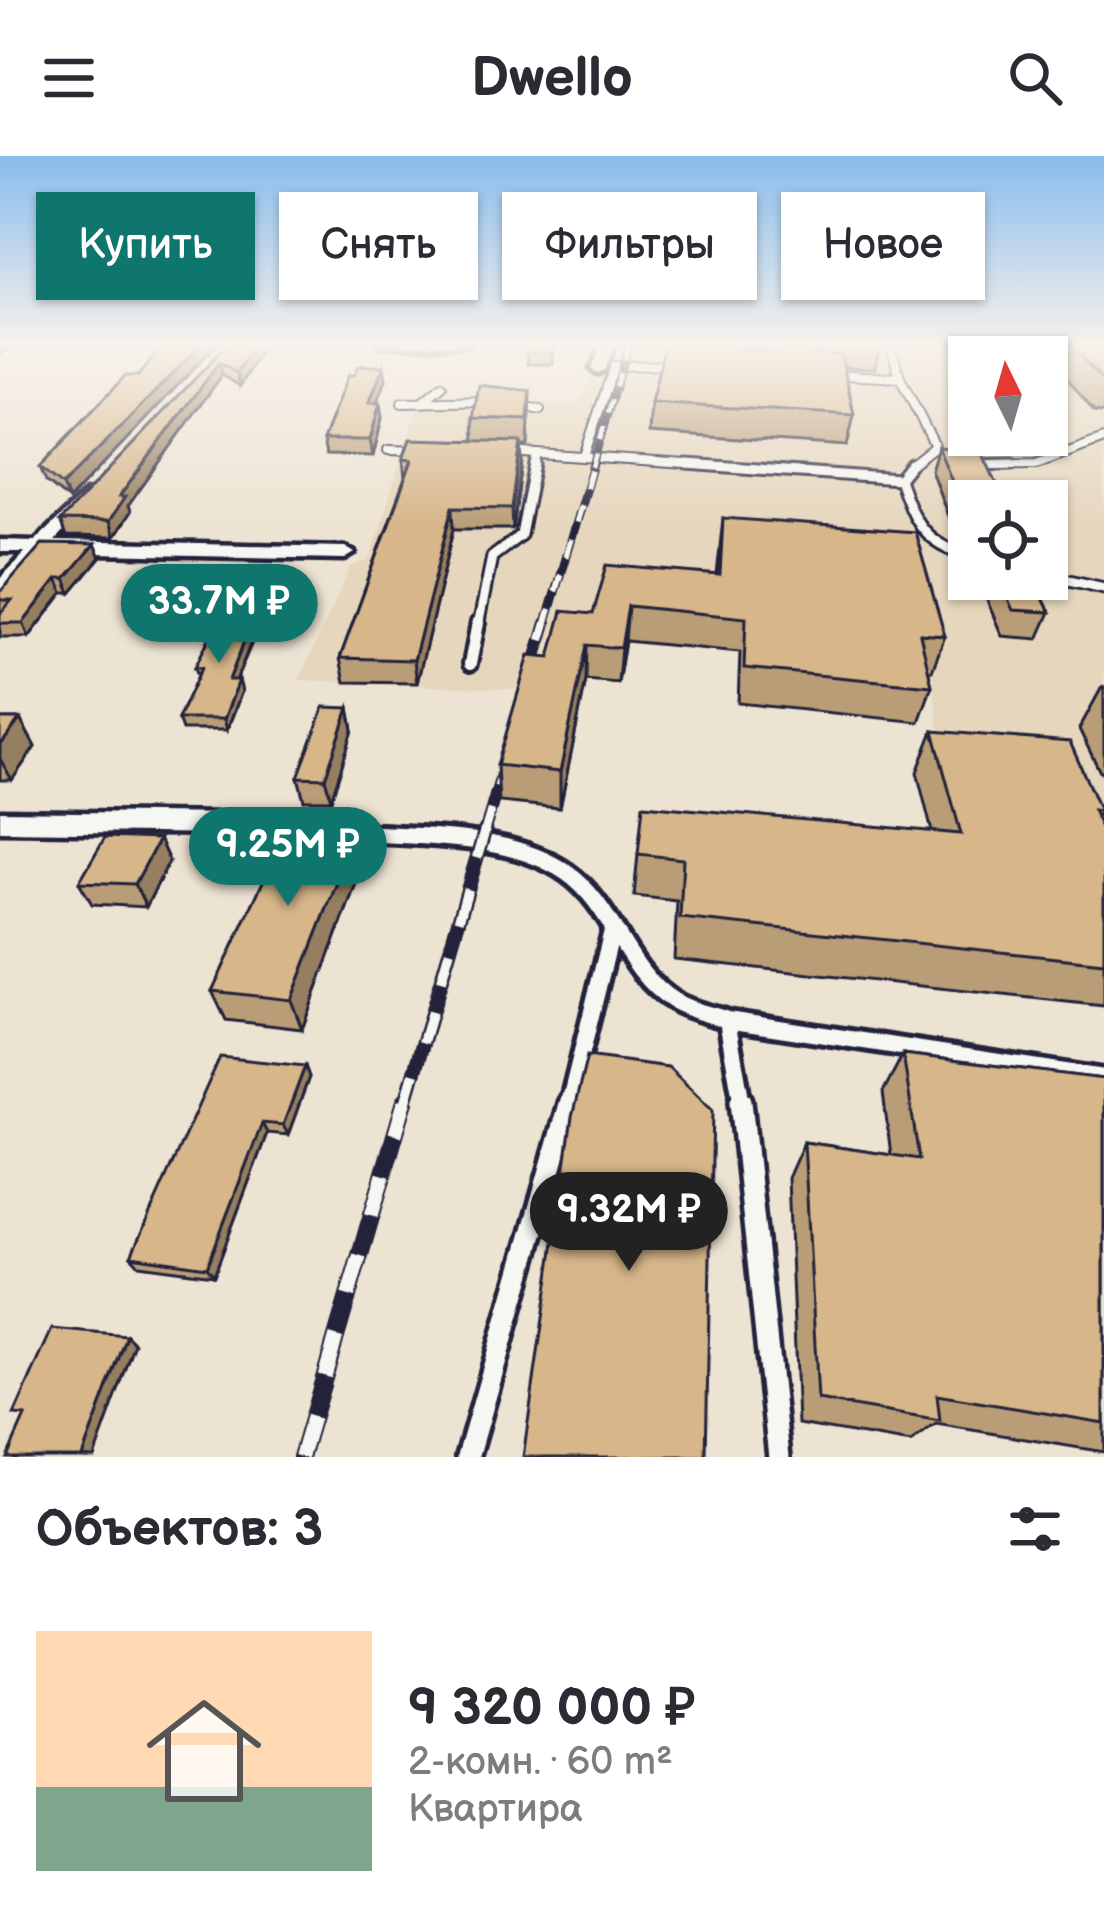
<!DOCTYPE html>
<html lang="ru">
<meta charset="utf-8">
<style>
body{margin:0;font-family:"Balsamiq Sans",sans-serif;background:#f7f7f7;color:#2b2b33;height:100vh;display:flex;flex-direction:column;font-size:45px;white-space:nowrap}
*{box-sizing:border-box;margin:0}
p{font-size:39px;color:#7c7c81}
.icon{flex:none;width:66px;height:66px;fill:none;stroke:currentColor;stroke-width:2;stroke-linecap:round;stroke-linejoin:round}
.map{position:relative;height:1301px;overflow:hidden}
.side{display:flex;flex-direction:column;background:#fff;flex:1}
.side>*{flex:none}
.hud{position:absolute;left:36px;top:36px;width:1032px;height:108px;display:flex;gap:24px}
.needle{width:78px;rotate:355deg}
.controls{position:absolute;left:948px;top:180px;display:grid;gap:24px}
.controls a{display:grid;place-items:center;width:120px;height:120px;border-radius:0px;background:#fff;box-shadow:0 3px 9px #0004;font-size:60px}
.price{position:absolute;translate:-50% -102px;padding:0 27px;border-radius:42px;background:#0f766e;color:#fff;font-size:39px;line-height:78px;filter:drop-shadow(0 3px 6px #0008)}
.price::after{content:'';position:absolute;left:50%;top:72px;width:36px;height:27px;margin-left:-18px;background:inherit;clip-path:polygon(0 0,100% 0,50% 100%)}
.price.on{background:#222;color:#fff}
ul{padding:0;list-style:none}
li{display:flex;align-items:center;gap:36px;height:300px;padding:0 36px}
li+li{border-top:3px solid #e1e1e2}
li span{display:grid;place-items:center;flex:none;width:336px;height:240px;border-radius:0px;color:#555}
li>.icon{margin-inline-start:auto}
span .icon{width:144px;height:144px;fill:#fffc;stroke-width:1}
li b{font-size:51px}
h2{display:flex;justify-content:space-between;align-items:center;height:144px;padding:0 36px;font-size:51px}
.pill{padding:0 42px;border-radius:0px;background:#fff;box-shadow:0 3px 9px #0004;font-size:42px;line-height:108px}
.pill.on{background:#0f766e;color:#fff}
header{display:flex;justify-content:space-between;align-items:center;height:156px;padding:0 36px;background:#fff;font-size:54px;font-weight:700}
.map>svg:first-child{display:block}
.built{fill:#e6d6bd;fill-rule:evenodd}
.lines{fill:none;stroke-linecap:round;stroke-linejoin:round}
.lane-far4-casing{stroke:#22223b;stroke-width:12}
.lane-far3-casing{stroke:#22223b;stroke-width:15}
.lane-far2-casing{stroke:#22223b;stroke-width:20}
.lane-far1-casing{stroke:#22223b;stroke-width:26}
.lane-casing{stroke:#22223b;stroke-width:30}
.street-casing{stroke:#22223b;stroke-width:9}
.lane-far4{stroke:#f6f6f2;stroke-width:8}
.lane-far3{stroke:#f6f6f2;stroke-width:9}
.lane-far2{stroke:#f6f6f2;stroke-width:12}
.lane-far1{stroke:#f6f6f2;stroke-width:16}
.lane{stroke:#f6f6f2;stroke-width:21}
.street{fill:#f6f6f2;fill-rule:evenodd}
.rail-far4-casing{stroke:#22223b;stroke-width:8}
.rail-far3-casing{stroke:#22223b;stroke-width:9}
.rail-far2-casing{stroke:#22223b;stroke-width:12}
.rail-far1-casing{stroke:#22223b;stroke-width:15}
.rail-casing{stroke:#22223b;stroke-width:18}
.rail-far4{stroke:#f6f6f2;stroke-width:4.5;stroke-dasharray:14;stroke-linecap:butt}
.rail-far3{stroke:#f6f6f2;stroke-width:6;stroke-dasharray:18;stroke-linecap:butt}
.rail-far2{stroke:#f6f6f2;stroke-width:8;stroke-dasharray:24;stroke-linecap:butt}
.rail-far1{stroke:#f6f6f2;stroke-width:10;stroke-dasharray:32;stroke-linecap:butt}
.rail{stroke:#f6f6f2;stroke-width:14;stroke-dasharray:42;stroke-linecap:butt}
.wall{fill:#b99d77;stroke:#22223b;stroke-width:3}
.shaded-wall{fill:#967f61;stroke:#22223b;stroke-width:3}
.building{fill:#d7b68a;stroke:#22223b;stroke-width:3}
</style>
<header><svg class="icon" aria-label="menu" viewBox="0 0 24 24"><path d="M4 6h16M4 12h16M4 18h16"/></svg>Dwello<svg class="icon" aria-label="search" viewBox="0 0 24 24"><circle cx="10" cy="10" r="6"/><path d="M15 15l6 6"/></svg></header>
<div class="map">
<svg width="1104" height="1301" viewBox="0 0 1104 1301">
<rect width="100%" height="100%" fill="#ede3d3"/>
<filter id="ink" filterUnits="userSpaceOnUse"><feTurbulence type="fractalNoise" baseFrequency=".00833" numOctaves="2"/><feDisplacementMap in="SourceGraphic" scale="24" xChannelSelector="R" yChannelSelector="G"/><feConvolveMatrix kernelMatrix="1 2 1 2 8 2 1 2 1" color-interpolation-filters="sRGB"/></filter>
<g filter="url(#ink)">
<path class="built" d="M613 189H1104V680L1088 634 943 611 932 515 922 472 556 471 530 534 299 524 351 411 370 404 419 246 577 247 594 216H604ZM969 201H1047V279H969ZM969 345H1047V423H969Z"/>
<g class="lines">
<defs>
<path id="lane-far4" d="M891 189 900 222
M1053 189 1104 213
M829 218 900 222 935 290 908 311
M402 247 493 245
M421 247 442 230
M515 248 540 254
M388 294 419 295
M508 296 731 311
M584 300 614 210 675 209
M973 309 1036 308 1104 283
M534 311 537 298"/>
<path id="lane-far3" d="M687 308 899 323 911 308
M973 309 1012 308
M899 323C914 366 923 387 969 400
M1047 419 1104 432
M478 470 492 401 521 379 535 308"/>
<path id="lane-far2" d="M470 508 478 467
M231 668 303 671
M349 676 361 677"/>
<path id="lane-far1" d="M349 676C417 682 508 676 567 717 614 750 625 815 674 845 690 855 710 858 727 864L1104 922
M727 864 742 948
M569 948 613 771"/>
<path id="lane" d="M741 945 779 1301
M468 1301 570 945"/>
<path id="street" d="M0 189H7L0 194Z
M601 189H613L605 213 598 217 591 213Z
M86 336 95 341 55 385 345 391 355 397 345 403 45 397 7 439 0 441V423L25 396H0V384L35 385Z
M0 655 231 658 245 668 231 678 0 675Z"/>
</defs>
<use href="#lane-far4" class="lane-far4-casing"/>
<use href="#lane-far3" class="lane-far3-casing"/>
<use href="#lane-far2" class="lane-far2-casing"/>
<use href="#lane-far1" class="lane-far1-casing"/>
<use href="#lane" class="lane-casing"/>
<use href="#street" class="street-casing"/>
<use href="#lane-far4" class="lane-far4"/>
<use href="#lane-far3" class="lane-far3"/>
<use href="#lane-far2" class="lane-far2"/>
<use href="#lane-far1" class="lane-far1"/>
<use href="#lane" class="lane"/>
<use href="#street" class="street"/>
<defs>
<path id="rail-far4" d="M592 311 628 189"/>
<path id="rail-far3" d="M545 470 593 308"/>
<path id="rail-far2" d="M527 530 546 467
M484 677 507 599"/>
<path id="rail-far1" d="M405 948 485 674"/>
<path id="rail" d="M301 1301 405 945"/>
</defs>
<use href="#rail-far4" class="rail-far4-casing"/>
<use href="#rail-far3" class="rail-far3-casing"/>
<use href="#rail-far2" class="rail-far2-casing"/>
<use href="#rail-far1" class="rail-far1-casing"/>
<use href="#rail" class="rail-casing"/>
<use href="#rail-far4" class="rail-far4"/>
<use href="#rail-far3" class="rail-far3"/>
<use href="#rail-far2" class="rail-far2"/>
<use href="#rail-far1" class="rail-far1"/>
<use href="#rail" class="rail"/>
</g>
<path class="wall" d="M227 189H266L240 230 222 219 128 350 130 356 113 382 66 381 60 365Z
M377 189H470V192H378Z
M528 189H554L553 208H528Z
M692 189H880L875 212 844 211 854 259 847 290 649 277 651 247Z
M1067 189H1104V257L1094 256 1059 212Z
M125 220 69 344 46 325 40 311Z
M386 224 377 247 382 262 373 300 326 299 323 284Z
M530 235 528 290H521L522 306 513 373H454L417 527 345 526 340 502 405 322 403 303 474 285 473 262Z
M938 291 969 345V391L956 382 931 314Z
M723 362 945 480 932 515H928L932 530 919 566 738 547 740 496 625 485 618 527 586 524 560 652 499 646 497 609 593 458 717 419Z
M100 402 71 437H63L29 481H0V436Z
M978 423H1033L1050 456 1038 483 1002 480Z
M263 461 236 524 242 535 227 574H182L178 563 198 520 195 511Z
M1102 531H1104V616H1100L1079 573Z
M349 552 353 574 331 644H304L298 621Z
M0 563H20L35 591 12 624H0Z
M933 575 1100 655 1096 661 1104 679V850L674 803 677 745 634 740 638 698 932 676 917 616Z
M159 683 169 705 146 751 92 748 79 726Z
M368 695 302 873 226 864 212 835Z
M903 898 1104 923V1296L936 1268 911 1287 798 1268 788 1022 804 986 891 999 883 936Z
M305 910 309 921 288 979 267 977 214 1119 139 1109 131 1100Z"/>
<path class="shaded-wall" d="M201 189H216L69 344 63 329Z
M256 189H266L240 230 237 217Z
M219 207 222 219 128 350 130 356 113 382 108 366 119 341Z
M384 210 386 224 371 262 369 247Z
M380 247 382 262 373 300 370 284Z
M521 286 522 306 513 373 512 352Z
M453 351 454 373 417 527 414 504Z
M94 389 100 402 71 437 65 423Z
M57 423 63 437 29 481 23 467Z
M628 450 625 485 618 527 621 492Z
M260 451 263 461 249 491 232 535 229 524 246 480Z
M587 489 586 524 560 652V616Z
M239 524 242 535 227 574 224 563Z
M349 552 353 574 331 644 325 622Z
M20 563 35 591 12 624 0 603V590Z
M361 665 368 695 302 873 291 844Z
M159 683 169 705 146 751 135 728Z
M305 910 309 921 288 979 283 969Z
M262 967 267 977 214 1119 207 1111Z
M127 1180 135 1188 94 1301H84L82 1300Z"/>
<path class="building" d="M163 189H201L63 329 40 311 125 220H138Z
M227 189H256L237 217 219 207 119 341H125L108 366 60 365Z
M528 189H553V196H527Z
M665 189 841 198 854 259 651 247Z
M1071 189H1099L1104 191V227Z
M358 210H384L369 247H380L370 284H323L348 219H354Z
M479 229 530 235 528 264 473 262Z
M410 283 521 286 512 352 453 351 414 504 340 502 412 304 403 303Z
M938 291 981 294 1005 345H969V360L965 357Z
M723 362 915 376 945 480 920 478 932 530 744 512 746 462 628 450 621 492 587 489 560 616 497 609 529 499 550 501 562 455 593 458 607 409 720 419Z
M42 388 94 389 65 423H57L23 467H0V458L12 444H0V436Z
M999 423H1033L1050 456 1013 454Z
M225 450 260 451 246 480 229 524H239L224 563H178L202 511H195Z
M324 551 349 552 325 622 298 621Z
M0 563H20L0 590Z
M933 575 1070 586 1100 655 1093 654 1104 679V807L680 762 683 703 638 698 643 649 961 678Z
M294 659 361 665 291 844 212 835Z
M105 681 159 683 135 728 79 726Z
M903 898 1104 923V1267L937 1239 940 1265 818 1244 804 986 919 1003Z
M587 900 668 911 713 954 706 1301H523L572 961Z
M220 901 305 910 283 969 262 967 207 1111 131 1100Z
M52 1173 127 1180 82 1300 89 1301H7L25 1260 14 1259Z"/>
</g>
<linearGradient id="sky" x2="0" y2="1"><stop stop-color="#89bced"/><stop offset="0.51" stop-color="#f7f2eb"/><stop offset="1" stop-color="#f7f2eb" stop-opacity="0"/></linearGradient>
<rect width="1104" height="371" fill="url(#sky)"/>
</svg>
<div class="controls">
<a><svg class="needle" viewBox="-14 -14 28 28"><path d="M0-13l5 13h-10z" fill="#e53935"/><path d="M0 13l5-13h-10z" fill="#7c7c81"/></svg></a>
<a><svg class="icon" aria-label="locate" viewBox="0 0 24 24"><circle cx="12" cy="12" r="6"/><path d="M12 2v4M12 18v4M2 12h4M18 12h4"/></svg></a>
</div>
<b class="price" style="left:219px;top:510px">33.7M ₽</b>
<b class="price" style="left:288px;top:753px">9.25M ₽</b>
<b class="price on" style="left:629px;top:1118px">9.32M ₽</b>
<div class="hud">
<a class="pill on">Купить</a>
<a class="pill">Снять</a>
<a class="pill">Фильтры</a>
<a class="pill">Новое</a>
</div>
</div>
<section class="side">
<h2>Объектов: 3<svg class="icon" aria-label="filters" viewBox="0 0 24 24"><path d="M4 7h16M4 17h16"/><circle cx="9" cy="7" r="2"/><circle cx="15" cy="17" r="2"/></svg></h2>
<ul>
<li><span style="background:linear-gradient(#ffd9b3 65%,#7fa58c 0)"><svg class="icon" aria-label="home" viewBox="0 0 24 24"><path d="M3 11l9-7 9 7M6 9v11h12V9"/></svg></span><div><b>9 320 000 ₽</b><p>2-комн. · 60 m²</p><p>Квартира</p></div></li>
</ul>
</section>
